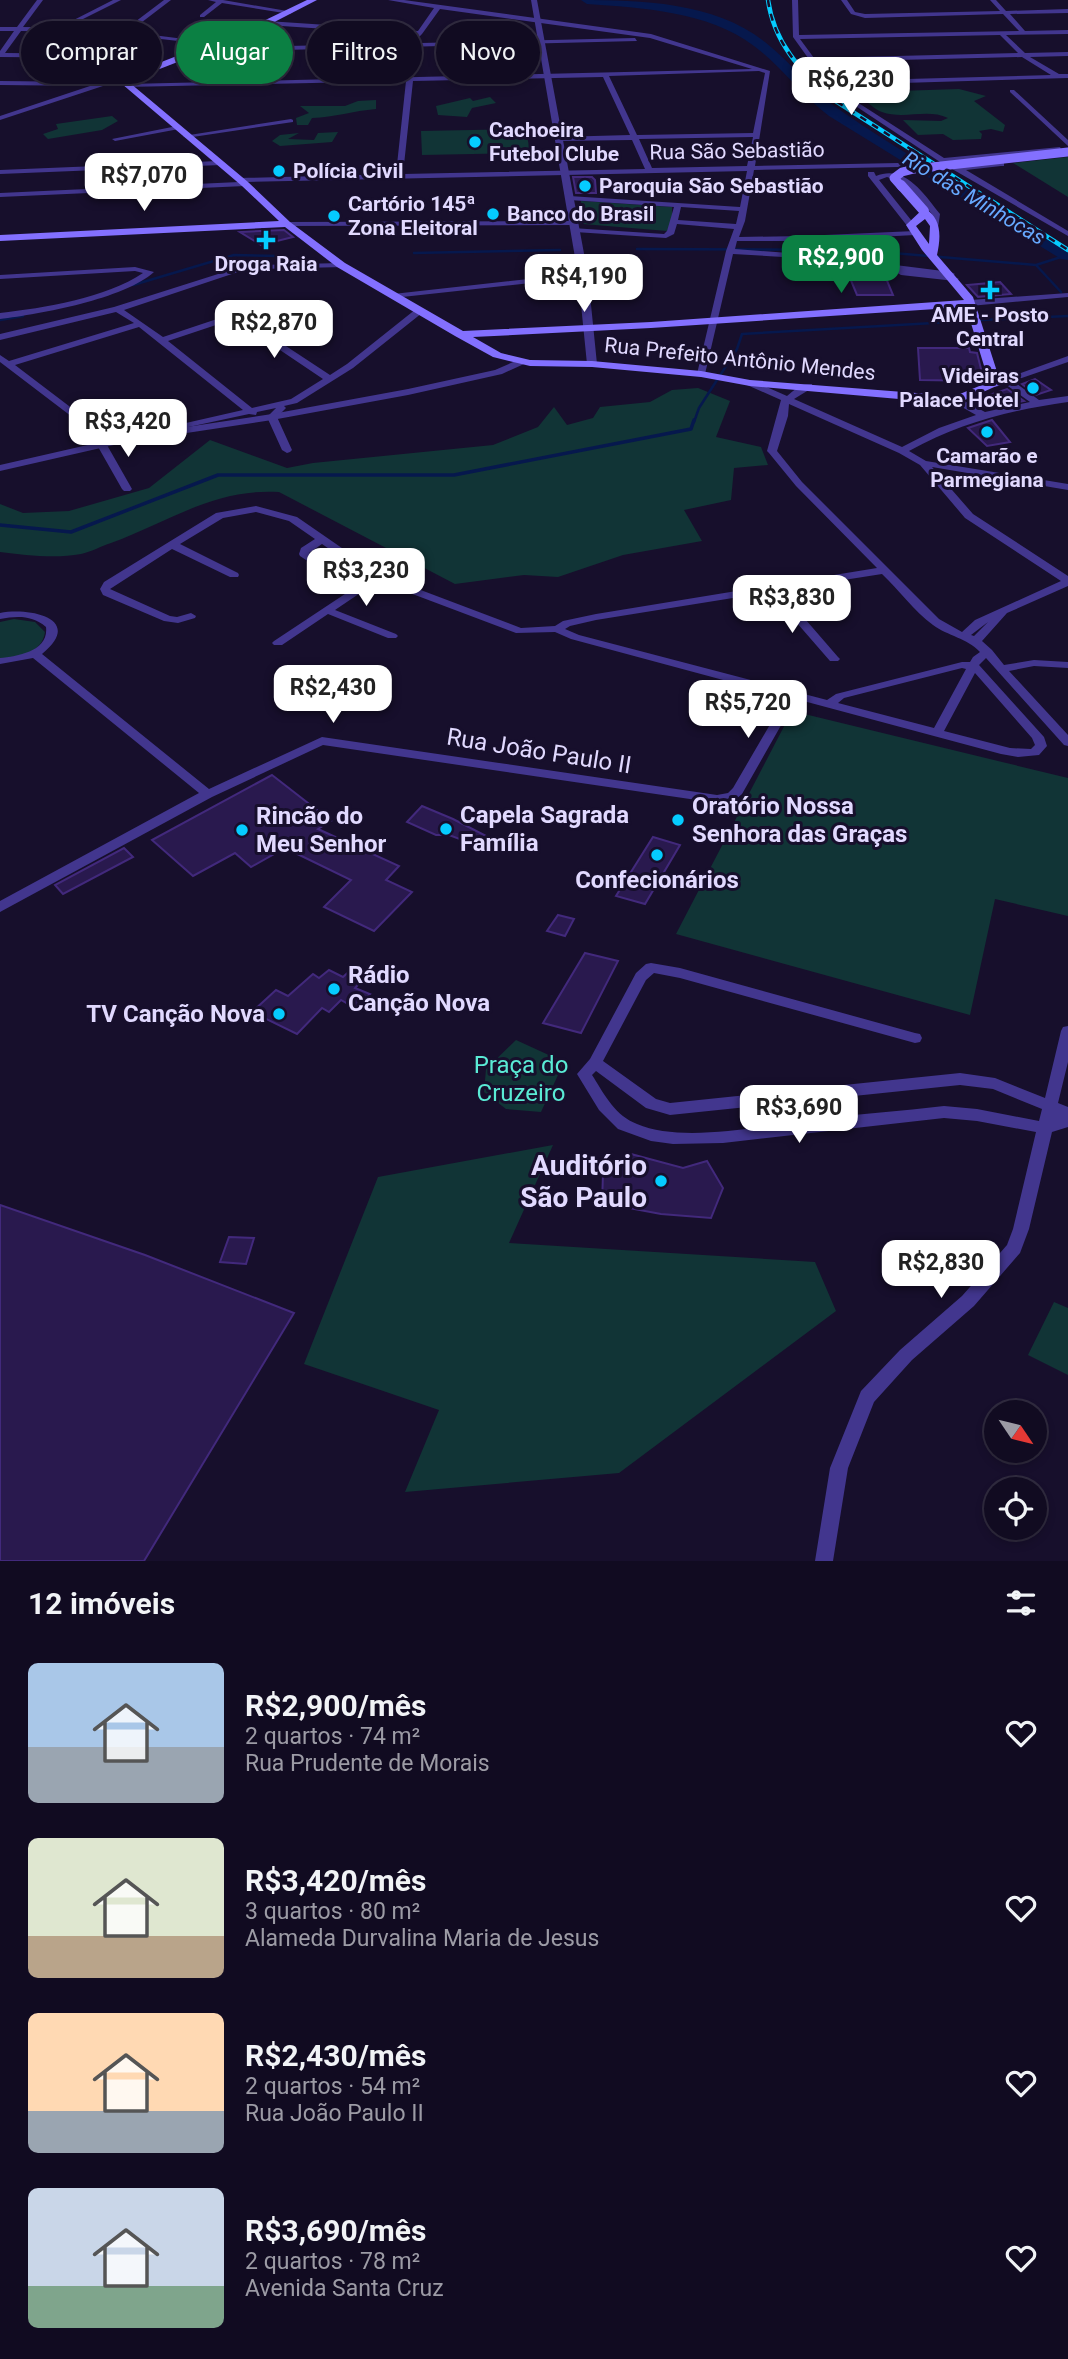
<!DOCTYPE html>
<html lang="pt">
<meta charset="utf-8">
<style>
body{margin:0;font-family:Roboto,sans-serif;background:#1e192e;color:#f1f3f6;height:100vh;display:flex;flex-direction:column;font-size:26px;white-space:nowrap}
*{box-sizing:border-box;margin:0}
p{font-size:23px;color:#9c9ba5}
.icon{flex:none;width:38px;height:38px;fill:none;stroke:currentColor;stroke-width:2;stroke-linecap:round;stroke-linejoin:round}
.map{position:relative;height:1561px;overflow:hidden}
.drawer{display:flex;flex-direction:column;background:#110b21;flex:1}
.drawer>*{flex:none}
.hud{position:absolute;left:21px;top:21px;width:700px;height:63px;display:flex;gap:14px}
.needle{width:46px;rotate:125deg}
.controls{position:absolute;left:984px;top:1400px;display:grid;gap:14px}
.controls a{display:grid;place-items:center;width:63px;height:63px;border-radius:50%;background:#110b21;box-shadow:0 4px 10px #0003,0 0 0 2px #302b3f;font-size:35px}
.price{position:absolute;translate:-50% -60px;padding:0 16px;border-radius:14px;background:#fff;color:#222;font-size:23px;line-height:46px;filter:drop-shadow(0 2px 4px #0008)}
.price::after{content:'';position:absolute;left:50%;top:42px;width:21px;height:16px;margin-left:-10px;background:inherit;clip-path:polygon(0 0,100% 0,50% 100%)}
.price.active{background:#0b8043;color:#fff}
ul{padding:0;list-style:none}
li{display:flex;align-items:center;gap:21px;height:175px;padding:0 28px}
li span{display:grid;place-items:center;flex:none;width:196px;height:140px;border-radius:10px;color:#555}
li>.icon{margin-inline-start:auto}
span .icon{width:84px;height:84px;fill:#fffc;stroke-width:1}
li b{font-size:30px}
h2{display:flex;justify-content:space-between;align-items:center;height:84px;padding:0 28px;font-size:30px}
.pill{padding:0 24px;border-radius:32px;background:#110b21;box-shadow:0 4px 10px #0003,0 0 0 2px #302b3f;font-size:24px;line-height:63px}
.pill.active{background:#0b8043;color:#fff}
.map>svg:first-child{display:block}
.green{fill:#113436}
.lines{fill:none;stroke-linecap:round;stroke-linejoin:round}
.stream-far1{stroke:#06184d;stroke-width:2.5}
.stream{stroke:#06184d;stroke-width:3.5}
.river{fill:#06184d;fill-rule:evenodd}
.building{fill:#29194e;stroke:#42297c;stroke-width:2}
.minor{fill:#42368e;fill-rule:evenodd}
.tertiary{fill:#42368e;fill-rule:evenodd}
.secondary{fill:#8370ff;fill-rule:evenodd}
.rail-casing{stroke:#05ccff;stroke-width:4.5}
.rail{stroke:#170f2c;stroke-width:2.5;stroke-dasharray:7;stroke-linecap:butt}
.secondary-bridge-far1{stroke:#8370ff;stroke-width:9}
.secondary-bridge{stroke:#8370ff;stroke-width:10}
.poi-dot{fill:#05ccff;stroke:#170f2c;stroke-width:2.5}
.labels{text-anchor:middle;stroke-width:6;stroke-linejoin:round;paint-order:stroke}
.far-poi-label{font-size:21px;font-weight:bold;fill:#e1d9ff;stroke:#170f2c;text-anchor:start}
.far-street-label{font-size:21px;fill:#e1d9ff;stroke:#170f2c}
.far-water-label{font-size:21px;font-style:italic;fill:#67a9ff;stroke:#170f2c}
.street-label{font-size:24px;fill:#e1d9ff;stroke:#170f2c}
.poi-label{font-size:24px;font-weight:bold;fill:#e1d9ff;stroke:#170f2c;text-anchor:start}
.park-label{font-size:24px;fill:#5aead5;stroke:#170f2c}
.near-poi-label{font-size:28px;font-weight:bold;fill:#e1d9ff;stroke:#170f2c;text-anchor:end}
</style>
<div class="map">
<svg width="1068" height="1561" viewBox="0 0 1068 1561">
<rect width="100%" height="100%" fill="#170f2c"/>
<path class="green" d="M236 52 242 59 276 60 280 64 255 68H209L220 60 219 55Z
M959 89 986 96 974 101 1005 125 1003 132 991 129 979 131 982 134 981 139 953 140 943 134 918 135 903 120 941 121 948 118C927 108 904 120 882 112 874 109 866 101 860 96L867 92Z
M490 97 496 103 472 108 467 117 438 115 436 106 470 98 473 101Z
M376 100V109C353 111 335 117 312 118L308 125H297L296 118 309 113 300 106H345L358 101Z
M112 116 118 121 102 130 48 139 43 134 58 129 56 124Z
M526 129 530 153 422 155 421 131Z
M338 132 332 142 280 146 272 141 280 135 299 133 288 139 314 140 318 133Z
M1068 157V197L1013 163Z
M581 201 672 207V220L667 231 583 224Z
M698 388 730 401 716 437 761 447 768 465 734 468 731 500 684 510 702 541 623 555 558 577 524 575 455 584 279 492C214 488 169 522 111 543 101 546 91 552 81 554 55 559 25 555 0 552V504L23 513 69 511 149 488 210 440 287 468 313 463 493 445 538 427 554 407 567 425 593 418 600 407 650 402 672 390Z
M14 619 35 622 45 632C42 654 18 656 0 659V622Z
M792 711 1068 778V916L995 899 970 1015 676 934Z
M516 1040 564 1062 541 1112 506 1109 484 1092 486 1069Z
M553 1145 509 1243 815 1262 836 1311 619 1473 405 1492 439 1410 304 1364 378 1177Z
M1054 1302 1068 1308V1375L1028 1355Z"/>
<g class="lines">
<path class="stream-far1" d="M637 249 857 250 1036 265 1067 255
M414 253 560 250
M1036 265 1061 292
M133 285 234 255 280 256
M0 320 23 316
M981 320 1068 316
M721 374 737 349 742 334 969 321
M694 422 699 408 717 380"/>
<path class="stream" d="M0 525 71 532 218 475H454L691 429 694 420"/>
<path class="river" d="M581 0C641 0 715 2 765 42 792 63 811 91 840 110 913 161 992 203 1068 248V260L1061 259 829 116C801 95 781 66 754 46 708 11 642 8 587 4Z"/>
</g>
<path class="building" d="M573 177H592L595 180 596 193H576Z
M284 230 293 237 261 245 240 232Z
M847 271H883L893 295H857Z
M1000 282 1011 294 978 297 967 285Z
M918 348H969L970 352 977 353 984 381 920 380Z
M1035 379 1051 390 1036 395 1022 384Z
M1007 389 1024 401 992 407 980 398Z
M992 420 1010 442 987 446 968 428Z
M272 775 331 821 318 829 399 866 386 880 412 892 374 931 324 907 351 880 285 848 251 867 235 853 193 876 152 840Z
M422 806 453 819 494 840 481 847 449 835H436L407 822Z
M653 837 680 845 645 904 616 896Z
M124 848 133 857 63 894 55 885Z
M558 915 574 919 565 936 547 931Z
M585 953 618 961 581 1033 543 1023Z
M354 967 369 973 355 988 370 994 355 1008 341 1000 329 1012 322 1008 297 1034 252 1012 276 990 288 996 313 974 319 978 329 970 343 977Z
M631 1154 683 1168 707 1161 723 1188 711 1218 661 1214 602 1203 603 1174Z
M0 1205 145 1255 294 1313 144 1561H0Z
M229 1237 254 1238 246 1264 220 1262Z"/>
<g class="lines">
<path class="minor" d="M37 0H43L23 27 96 28 123 31 164 0H171L129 32 216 43 213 45 126 35 109 81 126 79 129 81 128 82 103 86 0 120V116L90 86 0 85V81L91 82 94 85 102 82 111 58 0 57V51L14 31H0V27H17ZM21 31 96 32 120 35 113 54 5 53Z
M113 0H121L67 27 62 26Z
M208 0H223L293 12 290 14 222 3 204 17H200V15L216 2Z
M388 0H404L651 34 770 71 755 166 898 163 902 165 898 167 754 170 745 221 739 237 802 236 915 231 919 233 915 235 802 241H737L735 249 816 255 951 272 955 274 952 276 959 279 955 281 901 275 890 269 816 259 733 254 705 374 701 377 697 374 726 251 734 229 677 224 674 234 666 238 575 232 571 230 572 228 664 234 667 231 674 207 569 200 565 198 569 196 740 207 747 171 246 182 249 184 245 186 0 197V193L239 182 236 180 240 178 396 174 406 81 125 87V85L127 84 752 69 650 38 440 9 422 34 415 41 412 39 415 35 267 25 264 23 267 21 418 31 434 8ZM759 71 765 73 753 133 637 135 609 76ZM603 77 630 135 557 137 554 139 557 141 632 140 645 169 403 174 413 81ZM753 137 747 166 652 168 639 139ZM681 207 739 211 736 224 678 220Z
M792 0H798L799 35 1019 31 1003 14 865 18 851 14 841 0H847L855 12 865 14 1000 11 990 0H996L1006 11 1068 9V13L1010 14 1025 31 1068 30V34L1006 35 1025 53 1068 52V56L1030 57 1059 74H1068V78L836 85 843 93 944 158 1060 147 1061 149 1057 151 951 161 960 167 1004 162V166H1001L966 170 1068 231V236L940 162 839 95 816 69 793 37ZM1000 35 1018 53 814 58 800 39ZM1022 57 1051 75 833 81 817 62Z
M635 38 637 41 201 52 198 50 201 48Z
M1010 90H1014L1068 140V146L1010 92Z
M291 119 293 120V122L186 138 183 136Z
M177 126 179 127V129L115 141 112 139Z
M218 161 222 163 221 165 0 174V170Z
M868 172H874L876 176C905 164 924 194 940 214L938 228H932V214L905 183 887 177 879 180 915 225 908 227 868 176Z
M573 221H576V225L287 226 283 224 287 222Z
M341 263H344V267L259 269 238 272 124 310 163 337 271 301H277V305L242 317 330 375 347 364 416 309H422V313L353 368 297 403 284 406 286 408 277 417 292 450 290 452 287 453 282 450 267 417 276 408 257 412 256 415 249 414 142 437V433L243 410 139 327 15 365 115 441V445H109L0 362V355L9 361 134 323 116 312 0 340V334L114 307 237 268 259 265ZM234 319 323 379 291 399 252 408 168 341Z
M135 267 154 272C124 299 41 314 0 319V313C44 308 106 298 143 273L135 271 0 279V275Z
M583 273H586V277L393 298 389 296 393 294Z
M1068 293V297L970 306 966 303 970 300Z
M1068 356V362L1013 381 1039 400 1068 396V402C1011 410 960 423 909 451L926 461 1068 484V490L932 467 973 514 1068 576V586L1007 613 982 641 992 650 1004 665 1034 660 1068 662V668L1034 666 1009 671 1068 735V746L1064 745 986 658 979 665 1044 737 1047 746 1039 755 1018 757 1001 754 796 699 742 794 736 799 717 803 323 745 212 797 0 912V901L199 793 33 658 0 664V658C18 656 49 651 46 627 32 615 17 616 0 619V613C30 607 85 619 42 654L209 789 322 737 717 795 728 793 733 788 786 697 571 639 555 632 516 633 378 581 335 610 396 634 398 636 396 638H388L328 614 282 645H274L272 643 274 641 351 590 300 556 299 554 301 548 315 539 289 521 256 512 223 518 180 544 238 573 239 575 238 577H230L172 549 110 589 170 616 177 617 191 613 196 616 195 618 178 623 164 621 103 595 100 589 104 582 216 513 256 506 297 517 381 575 521 628 555 626 563 621 596 614 877 568 796 486 769 453 767 451 781 400 747 385V381H753L787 396C794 390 802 383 812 384V388L794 399 902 447 939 428 976 415 953 402V398H959L985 412 1030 402 1005 384 995 387 990 384ZM789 404 899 453 920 465 965 518 1061 581 975 620 962 632 939 619 802 482 777 451 788 416ZM322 544 370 577 358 585 309 553ZM882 574C899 590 914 611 933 625 948 636 967 638 980 652L973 657 970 662H962L836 694 827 700 579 635 565 629 570 626 596 620 770 592 830 661H838L840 659 838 657 780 590ZM988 622 974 636 971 635ZM962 668 966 669 934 728 838 703 844 698ZM975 673 1032 738 1035 745 1031 749 1010 748 944 731Z
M102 442 107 445 132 489 130 491H124L122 489 97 445Z
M651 963 680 968 915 1033 920 1034 922 1038 920 1042 915 1043 680 978 654 973 646 980 603 1061 656 1099 670 1103 960 1073 995 1078 1045 1098 1061 1031 1063 1027 1068 1026V1062L1058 1103 1068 1107V1127L1052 1132 1029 1229 1020 1253 974 1306 912 1360 874 1402 848 1468 833 1561H815L830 1468 861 1391 900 1350 962 1296 1007 1245 1013 1229 1036 1132 977 1121 944 1118 723 1143 673 1144 651 1141 618 1129 599 1110 577 1074 590 1059 636 973 646 964ZM596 1071 646 1108 670 1115 960 1085 993 1089 1042 1109 1039 1121 977 1109 944 1106C902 1111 859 1114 817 1119 766 1125 684 1144 637 1124 616 1116 605 1096 594 1078L592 1075Z"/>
<path class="tertiary" d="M531 0H537L588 275 597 364 592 367 587 364 578 275Z
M520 359 525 362 524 364 502 374 408 395 272 420 127 442 0 471V465L127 436 272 414 408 389 495 370Z"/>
<path class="secondary" d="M307 0H317L255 32 139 77 130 83 248 182 290 222 345 263 463 331 651 322 964 300 922 250 906 225 924 208C942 218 941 237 937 255L973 297 1001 384 956 404 750 386 701 377 592 367 530 366 493 357 455 336 337 267 285 227 0 241V235L279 221 242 186 122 84 124 78 133 73 249 28ZM925 219 930 226 929 244 916 226ZM966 307 989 382 955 396 750 380 701 371 592 361 530 360 501 353 473 337 651 328Z"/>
<defs>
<path id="rail" d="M768 0C774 43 800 70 831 98L1068 250"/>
</defs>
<use href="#rail" class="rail-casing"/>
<use href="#rail" class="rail"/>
<path class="secondary-bridge-far1" d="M902 187 894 178 902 172 914 169 1068 152"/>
<path class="secondary-bridge" d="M901 185 924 211"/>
</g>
<g class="poi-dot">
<circle cx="475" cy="142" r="7"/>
<circle cx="279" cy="171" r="7"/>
<circle cx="585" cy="186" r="7"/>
<circle cx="493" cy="214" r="7"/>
<circle cx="334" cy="216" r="7"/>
<path d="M262.5 229.5h7v7h7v7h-7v7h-7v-7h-7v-7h7z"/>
<path d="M986.5 279.5h7v7h7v7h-7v7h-7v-7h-7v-7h7z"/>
<circle cx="1033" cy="388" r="7"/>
<circle cx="987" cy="432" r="7"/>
<circle cx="678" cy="820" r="7"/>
<circle cx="446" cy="829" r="7"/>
<circle cx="242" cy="830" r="7"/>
<circle cx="657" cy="855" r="7"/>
<circle cx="334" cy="989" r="7"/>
<circle cx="279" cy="1014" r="7"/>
<circle cx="661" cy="1181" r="7"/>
</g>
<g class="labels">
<g class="far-poi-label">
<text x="489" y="137">Cachoeira<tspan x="489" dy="24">Futebol Clube</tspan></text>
<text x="293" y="178">Polícia Civil</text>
<text x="599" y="193">Paroquia São Sebastião</text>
<text x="348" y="211">Cartório 145ª<tspan x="348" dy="24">Zona Eleitoral</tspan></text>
<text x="507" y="221">Banco do Brasil</text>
<text x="266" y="271" text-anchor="middle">Droga Raia</text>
<text x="990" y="322" text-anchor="middle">AME - Posto<tspan x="990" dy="24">Central</tspan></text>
<text x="1019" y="383" text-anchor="end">Videiras<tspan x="1019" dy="24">Palace Hotel</tspan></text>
<text x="987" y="463" text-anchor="middle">Camarão e<tspan x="987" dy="24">Parmegiana</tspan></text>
</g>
<g class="far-street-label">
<text transform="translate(737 151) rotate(-1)" y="7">Rua São Sebastião</text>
<text transform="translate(740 359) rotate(6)" y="7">Rua Prefeito Antônio Mendes</text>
</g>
<g class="far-water-label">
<text transform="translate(974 198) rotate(31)" y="7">Rio das Minhocas</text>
</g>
<g class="street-label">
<text transform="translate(539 751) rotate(9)" y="8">Rua João Paulo II</text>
</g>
<g class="poi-label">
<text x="692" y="814">Oratório Nossa<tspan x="692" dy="28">Senhora das Graças</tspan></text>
<text x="460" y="823">Capela Sagrada<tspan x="460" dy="28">Família</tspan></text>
<text x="256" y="824">Rincão do<tspan x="256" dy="28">Meu Senhor</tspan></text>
<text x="657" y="888" text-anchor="middle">Confecionários</text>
<text x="348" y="983">Rádio<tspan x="348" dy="28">Canção Nova</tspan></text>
<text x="265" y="1022" text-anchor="end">TV Canção Nova</text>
</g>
<g class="park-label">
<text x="521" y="1073">Praça do<tspan x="521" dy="28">Cruzeiro</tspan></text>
</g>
<g class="near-poi-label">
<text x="647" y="1175">Auditório<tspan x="647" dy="32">São Paulo</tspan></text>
</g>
</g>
</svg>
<div class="controls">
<a><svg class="needle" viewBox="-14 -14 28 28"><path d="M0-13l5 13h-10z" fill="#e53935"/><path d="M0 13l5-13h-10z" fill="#9c9ba5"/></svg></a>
<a><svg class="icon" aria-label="locate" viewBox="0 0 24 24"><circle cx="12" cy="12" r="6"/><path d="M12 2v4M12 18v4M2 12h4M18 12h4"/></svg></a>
</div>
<b class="price" style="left:851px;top:117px">R$6,230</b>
<b class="price" style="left:144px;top:213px">R$7,070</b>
<b class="price active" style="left:841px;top:295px">R$2,900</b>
<b class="price" style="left:584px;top:314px">R$4,190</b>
<b class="price" style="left:274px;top:360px">R$2,870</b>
<b class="price" style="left:128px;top:459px">R$3,420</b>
<b class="price" style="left:366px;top:608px">R$3,230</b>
<b class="price" style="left:792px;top:635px">R$3,830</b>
<b class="price" style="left:333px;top:725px">R$2,430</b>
<b class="price" style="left:748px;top:740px">R$5,720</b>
<b class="price" style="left:799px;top:1145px">R$3,690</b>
<b class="price" style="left:941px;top:1300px">R$2,830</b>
<div class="hud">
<a class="pill">Comprar</a>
<a class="pill active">Alugar</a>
<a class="pill">Filtros</a>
<a class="pill">Novo</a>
</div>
</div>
<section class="drawer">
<h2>12 imóveis<svg class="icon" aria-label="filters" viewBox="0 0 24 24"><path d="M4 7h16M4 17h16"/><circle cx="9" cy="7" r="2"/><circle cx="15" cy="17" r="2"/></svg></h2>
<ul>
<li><span style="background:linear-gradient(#a9c7e8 60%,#9aa5b1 0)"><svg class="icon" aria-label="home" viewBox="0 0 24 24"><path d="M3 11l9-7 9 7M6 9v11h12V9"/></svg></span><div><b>R$2,900/mês</b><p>2 quartos · 74 m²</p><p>Rua Prudente de Morais</p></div><svg class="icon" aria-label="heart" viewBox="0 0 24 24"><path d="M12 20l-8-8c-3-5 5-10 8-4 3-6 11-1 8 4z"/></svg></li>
<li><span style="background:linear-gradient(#dfe7d0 70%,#b9a48a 0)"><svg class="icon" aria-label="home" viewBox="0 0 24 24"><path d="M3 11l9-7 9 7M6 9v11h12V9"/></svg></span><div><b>R$3,420/mês</b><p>3 quartos · 80 m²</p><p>Alameda Durvalina Maria de Jesus</p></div><svg class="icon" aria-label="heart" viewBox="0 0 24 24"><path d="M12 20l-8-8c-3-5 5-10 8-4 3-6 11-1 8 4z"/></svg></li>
<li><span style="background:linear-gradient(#ffd9b3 70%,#9aa5b1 0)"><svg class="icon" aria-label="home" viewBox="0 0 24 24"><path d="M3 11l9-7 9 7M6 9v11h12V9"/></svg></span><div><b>R$2,430/mês</b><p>2 quartos · 54 m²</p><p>Rua João Paulo II</p></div><svg class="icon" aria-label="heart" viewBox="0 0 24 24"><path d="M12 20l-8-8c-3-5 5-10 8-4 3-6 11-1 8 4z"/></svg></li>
<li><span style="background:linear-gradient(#c9d6e8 70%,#7fa58c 0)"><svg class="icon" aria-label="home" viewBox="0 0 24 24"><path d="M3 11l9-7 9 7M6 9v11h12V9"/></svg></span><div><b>R$3,690/mês</b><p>2 quartos · 78 m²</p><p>Avenida Santa Cruz</p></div><svg class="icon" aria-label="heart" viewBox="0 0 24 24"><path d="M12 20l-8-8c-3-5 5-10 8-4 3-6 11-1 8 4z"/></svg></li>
</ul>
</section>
